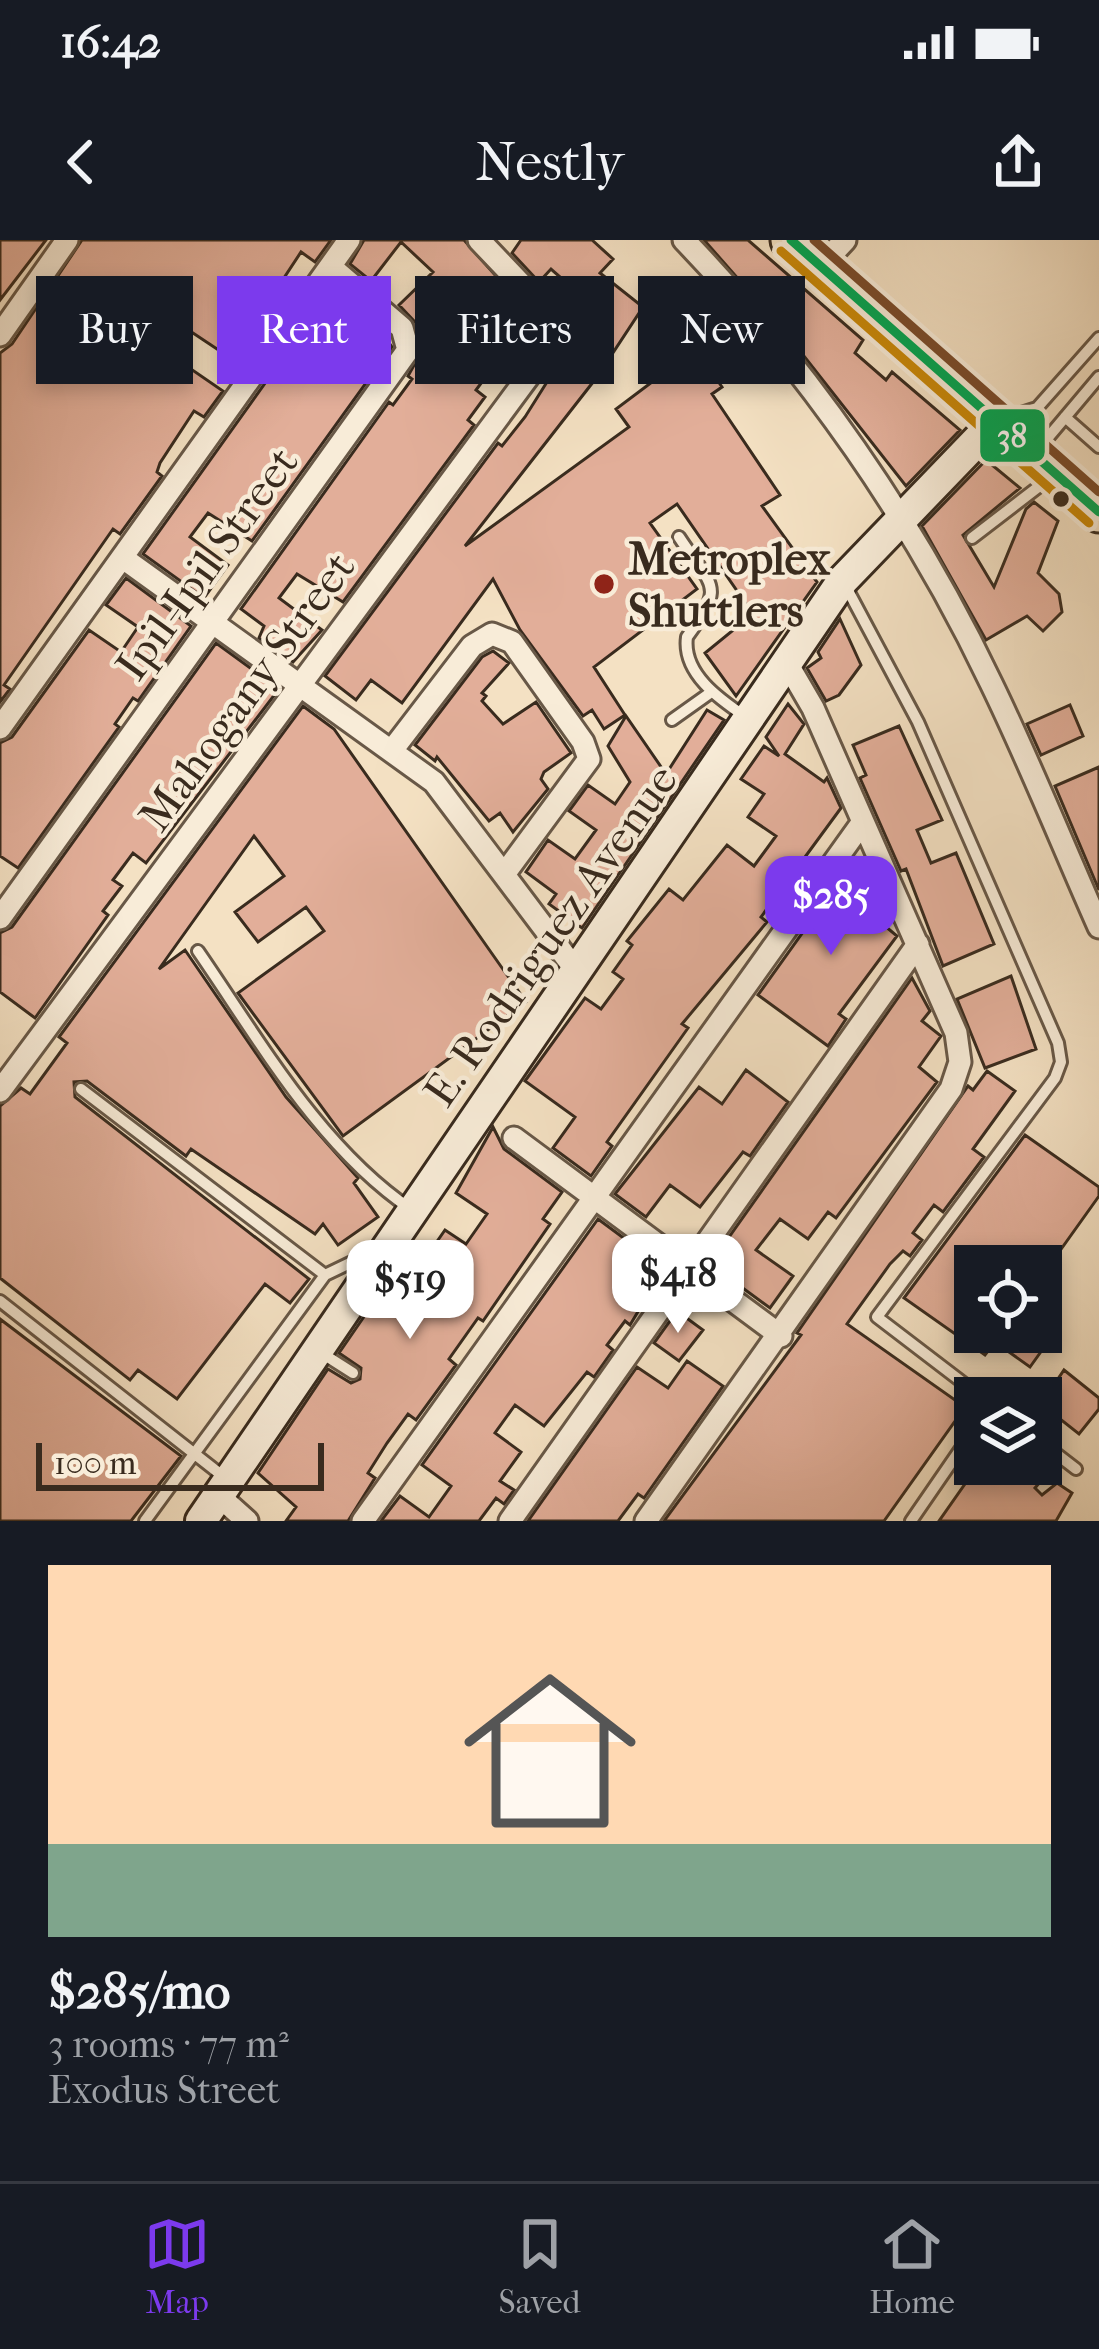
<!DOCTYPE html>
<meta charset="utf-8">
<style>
body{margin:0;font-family:"IM FELL French Canon",serif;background:#20242c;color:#f1f3f6;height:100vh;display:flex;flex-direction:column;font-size:45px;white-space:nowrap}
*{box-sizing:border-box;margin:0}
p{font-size:39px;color:#9ea1a6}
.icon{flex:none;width:66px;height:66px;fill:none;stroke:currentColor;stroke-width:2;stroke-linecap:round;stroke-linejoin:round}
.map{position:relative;height:1281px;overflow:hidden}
.panel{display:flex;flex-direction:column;background:#171b24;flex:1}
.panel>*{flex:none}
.hud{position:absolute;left:36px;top:36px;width:1029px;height:108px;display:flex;gap:24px}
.buttons{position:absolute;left:954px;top:1005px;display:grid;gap:24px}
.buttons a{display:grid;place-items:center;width:108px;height:108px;border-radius:0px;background:#171b24;box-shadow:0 6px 18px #0003;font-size:60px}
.scale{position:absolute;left:36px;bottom:30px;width:288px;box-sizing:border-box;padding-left:12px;border:6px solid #392b1e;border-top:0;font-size:33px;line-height:42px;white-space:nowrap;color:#392b1e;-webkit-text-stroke:9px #f8ecd8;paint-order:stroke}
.price{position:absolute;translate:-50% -102px;padding:0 27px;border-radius:24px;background:#fff;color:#222;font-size:39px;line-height:78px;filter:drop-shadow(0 3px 6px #0008)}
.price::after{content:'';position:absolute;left:50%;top:72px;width:36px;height:27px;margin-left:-18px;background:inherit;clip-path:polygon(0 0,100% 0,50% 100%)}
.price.selected{background:#7c3aed;color:#fff}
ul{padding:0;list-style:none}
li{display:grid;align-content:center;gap:24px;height:636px;padding:0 48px}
li span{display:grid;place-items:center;height:372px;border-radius:0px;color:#555}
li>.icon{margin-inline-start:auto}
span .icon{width:216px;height:216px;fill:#fffc;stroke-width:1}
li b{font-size:51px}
.chip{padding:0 42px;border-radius:0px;background:#171b24;box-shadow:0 6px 18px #0003;font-size:42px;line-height:108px}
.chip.selected{background:#7c3aed;color:#fff}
.status{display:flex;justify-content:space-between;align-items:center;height:84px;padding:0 60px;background:#171b24;direction:ltr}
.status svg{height:33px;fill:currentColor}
header{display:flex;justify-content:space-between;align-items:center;height:156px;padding:0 48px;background:#171b24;font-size:54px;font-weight:600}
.menu{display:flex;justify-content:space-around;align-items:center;height:168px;border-top:3px solid #363941;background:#171b24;font-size:33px;color:#9ea1a6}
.menu a{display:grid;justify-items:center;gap:6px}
.menu .selected{color:#7c3aed}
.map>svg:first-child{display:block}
.building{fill:#e2ae99;stroke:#392b1e;stroke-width:3}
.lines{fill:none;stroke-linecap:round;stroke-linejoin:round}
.lane-casing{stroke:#685847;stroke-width:16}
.street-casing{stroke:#685847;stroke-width:27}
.secondary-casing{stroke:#392b1e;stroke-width:36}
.highway-casing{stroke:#392b1e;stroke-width:45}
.lane{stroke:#f8ecd8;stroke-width:10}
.street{stroke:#f8ecd8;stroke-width:21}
.secondary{stroke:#f8ecd8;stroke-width:30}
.highway{stroke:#f4e1c3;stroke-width:39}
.bus-1-casing{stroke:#f8ecd8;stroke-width:18}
.bus-2-casing{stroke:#f8ecd8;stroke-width:18}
.bus-3-casing{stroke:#f8ecd8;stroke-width:18}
.bus-1{stroke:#00a651;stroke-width:9}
.bus-2{stroke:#c88708;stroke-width:9}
.bus-3{stroke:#7a4b2a;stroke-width:9}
.bus-dot{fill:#392b1e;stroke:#f8ecd8;stroke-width:4.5}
.poi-dot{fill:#8f2418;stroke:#f8ecd8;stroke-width:4.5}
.labels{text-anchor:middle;stroke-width:9;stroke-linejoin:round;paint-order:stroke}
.poi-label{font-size:45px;font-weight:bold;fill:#392b1e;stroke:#f8ecd8;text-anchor:start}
.street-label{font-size:45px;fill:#392b1e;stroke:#f8ecd8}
.line-badge{stroke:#f8ecd8;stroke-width:4.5}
.badge-label{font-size:33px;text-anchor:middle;font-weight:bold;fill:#fff}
</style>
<div class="status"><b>16:42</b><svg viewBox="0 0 49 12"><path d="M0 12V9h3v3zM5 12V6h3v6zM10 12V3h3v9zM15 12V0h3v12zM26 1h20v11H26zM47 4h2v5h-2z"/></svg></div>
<header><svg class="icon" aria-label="back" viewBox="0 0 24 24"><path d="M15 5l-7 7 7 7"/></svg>Nestly<svg class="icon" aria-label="share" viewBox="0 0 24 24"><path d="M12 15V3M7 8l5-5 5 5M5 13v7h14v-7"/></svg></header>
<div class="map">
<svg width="1099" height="1281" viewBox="0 0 1099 1281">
<rect width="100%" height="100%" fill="#f4e1c3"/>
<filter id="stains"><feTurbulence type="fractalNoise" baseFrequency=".00167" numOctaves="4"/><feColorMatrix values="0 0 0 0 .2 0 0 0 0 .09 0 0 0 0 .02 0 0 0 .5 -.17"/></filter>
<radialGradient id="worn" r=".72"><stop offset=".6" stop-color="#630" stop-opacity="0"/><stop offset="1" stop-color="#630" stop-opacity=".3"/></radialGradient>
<path class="building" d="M0 0H46L0 60Z
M82 0H331L315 22 301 12 249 91 260 99 241 125 187 89 169 114 223 151 204 177 194 171 160 223 157 232 162 236 120 294 113 289 4 445 10 449 0 462V113L12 104Z
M364 0H464L543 89 531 108 519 99 500 125 496 123 476 150 485 157 468 180 474 185 343 362 297 334 279 358 322 390 293 422 259 398 264 386 241 369 389 162 393 165 412 139 408 136 423 109 455 133 501 86 453 45 415 82 399 65 433 32 401 2 371 41 350 24Z
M521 0H592L613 19 600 33 643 67 597 137 465 306 629 187 616 169 696 109 722 147 712 154 780 255 762 266 817 342 736 456 705 413 753 374 677 264 650 283 697 349 594 427 625 475 604 489 592 470 583 476 520 390 493 339 402 463 371 440 356 460 325 436 498 203 502 206 525 177 569 107 571 75 584 58 551 29 539 42 512 13Z
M704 0H748L863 100 855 113 886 140 892 132 960 190 906 246 785 92Z
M333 48 358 70 311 130 322 140 377 86 392 107 252 301 208 273 190 297 228 325 204 358 143 314Z
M986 220 1020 248 963 295 994 347 1026 269 1034 262 1058 281 1038 333 1059 354 1062 372 1043 391 1027 376 986 400 922 286Z
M126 338 191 386 138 461 133 458 115 484 119 487 18 628 0 616V503L12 497 89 390 121 412 138 387 106 365Z
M840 379 861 425 839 455 826 461 807 428 821 418 818 412Z
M216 403 279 449 146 623 133 613 113 640 122 646 103 671 108 675 35 778 0 752V693L12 687Z
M493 411 509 423 482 453 486 456 482 461 503 484 536 462 571 513 544 532 541 539 548 549 513 592 500 573 489 581 437 517 435 521 415 505 482 417Z
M788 464 804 484 785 514 824 542 827 538 841 568 761 677 767 682 682 784 688 788 607 902 612 906 591 936 553 908 575 877 525 841 585 758 601 769 623 739 613 732 632 705 627 701 669 649 683 660 727 605 754 626 776 596 748 577 764 554 741 539 764 506 779 516 766 497Z
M1070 465 1083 496 1041 515 1027 484Z
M303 466 334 489 526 762 343 896 238 753 324 691 306 667 258 702 235 672 284 636 254 596 159 729 185 710 286 857 358 938 354 943 378 977 338 1005 323 984 315 994 191 909 186 916 87 841 74 842 75 857 309 1039 290 1063 265 1044 177 1159 138 1130 130 1140 0 1038V866L21 848 30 854 67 803 59 797Z
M707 470 724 480 582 688 549 664 556 654 526 632 548 600 575 619 596 590 569 571 588 545 615 564 630 542 608 506 626 476 666 534Z
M899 486 942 580 917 590 931 623 956 613 994 704 943 726 906 629 901 631 860 538 866 535 853 505Z
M1099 527V650L1055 546Z
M856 618 874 643 860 649 884 666 879 681 897 696 839 774 846 779 828 806 758 755Z
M1011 736 1036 809 985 828 957 759Z
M912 738 930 771 922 781 941 796 919 827 937 842 836 978 828 972 808 999 780 979 756 1010 793 1036 770 1068 710 1024Z
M746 830 788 862 750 916 743 912 700 967 670 945 646 977 615 954 699 847 722 864Z
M987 831 1015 851 973 909 984 917 943 972 934 965 913 993 922 1000 910 1016 903 1011 890 1024 847 1084 965 1167 884 1281H664L801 1095 797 1093 968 846 973 850Z
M493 887 504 909 562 952 543 979 550 984 483 1081 478 1078 449 1119 456 1125 416 1180 408 1174 387 1203 368 1233 375 1238 348 1281H286L296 1267 258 1233 328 1129 351 1143 360 1139 361 1128 339 1113 392 1036 406 1046 445 990 466 1004 487 974 456 953Z
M1025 895 1099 947V956L1049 1026H975V1092H1055L1030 1127 995 1102 985 1115 904 1058Z
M598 979 664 1028 630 1085 625 1081 607 1105 613 1110 594 1137 587 1132 544 1186 515 1165 495 1193 521 1212 500 1241 514 1250 504 1264 496 1258 479 1281H381L400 1256 429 1277 451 1246 422 1225Z
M677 1071 703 1090 679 1121 654 1103Z
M0 1079 181 1216 131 1281H0Z
M687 1121 723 1146 644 1258 638 1254 618 1281H528L637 1127 668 1148Z
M1064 1130 1099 1158V1169L1079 1194 1041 1164Z
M979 1224H1030L1046 1235 1035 1248 1042 1255 1057 1243 1072 1253 1056 1281H939Z"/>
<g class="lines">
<defs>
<path id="lane" d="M1065 177 1099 207
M1005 178 1037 168 1099 98
M1040 207 1099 137
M679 297C713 349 726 344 687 397 682 433 719 459 746 477
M972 298 1050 238
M844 343 918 482 1058 803 1061 822 1055 838 877 1077 983 1158
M672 480 710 453
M198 711C260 801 320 908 412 970
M81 849 325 1035
M0 1061 224 1237
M320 1112 353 1133
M1041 1202 1076 1229
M145 1281 325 1035 377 1010
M911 1281 975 1188"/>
<path id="street" d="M684 0C808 129 914 281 991 443 1030 523 1063 606 1099 687
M820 27 845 0
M0 95 67 0
M123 318 434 542 578 733
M0 488 349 0
M393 509 472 406 492 394 512 402 583 502 589 519 505 633
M0 678 408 110 402 88 331 27
M0 851 556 99 559 84 479 0
M514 898 781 1096
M218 1255 247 1281
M363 1281 862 583
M510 1281 918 704
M646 1281 951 849 960 822 956 793 813 468 788 425"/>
<path id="secondary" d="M201 1281 843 340 996 181"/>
<path id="highway" d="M791 0 1099 272"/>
</defs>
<use href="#lane" class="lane-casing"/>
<use href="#street" class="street-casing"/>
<use href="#secondary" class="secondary-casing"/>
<use href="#highway" class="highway-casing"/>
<use href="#lane" class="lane"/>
<use href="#street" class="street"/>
<use href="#secondary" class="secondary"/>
<use href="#highway" class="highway"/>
<defs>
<path id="bus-1" d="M791 0 1099 272"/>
<path id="bus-2" d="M781 11 1089 283"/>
<path id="bus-3" d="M814 0 1099 252"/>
</defs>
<use href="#bus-1" class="bus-1-casing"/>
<use href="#bus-2" class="bus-2-casing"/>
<use href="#bus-3" class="bus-3-casing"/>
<use href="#bus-1" class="bus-1"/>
<use href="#bus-2" class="bus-2"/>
<use href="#bus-3" class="bus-3"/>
</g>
<circle class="bus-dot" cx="1061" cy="259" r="10"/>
<circle class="poi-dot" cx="604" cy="344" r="12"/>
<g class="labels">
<g class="poi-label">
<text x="628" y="334">Metroplex<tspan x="628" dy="52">Shuttlers</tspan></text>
</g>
<g class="street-label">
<text transform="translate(206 323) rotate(-54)" y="16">Ipil-Ipil Street</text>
<text transform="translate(246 451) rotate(-54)" y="16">Mahogany Street</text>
<text transform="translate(550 695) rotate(-55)" y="16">E. Rodriguez Avenue</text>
</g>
</g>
<rect class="line-badge" x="978" y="167" width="69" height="57" rx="12" fill="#00a651"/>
<g class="badge-label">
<text x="1012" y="207">38</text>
</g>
<rect width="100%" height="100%" filter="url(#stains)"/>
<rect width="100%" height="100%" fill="url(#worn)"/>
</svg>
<div class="buttons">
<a><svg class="icon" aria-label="locate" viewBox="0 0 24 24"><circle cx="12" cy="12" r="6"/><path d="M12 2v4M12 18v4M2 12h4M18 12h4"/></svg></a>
<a><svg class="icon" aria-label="layers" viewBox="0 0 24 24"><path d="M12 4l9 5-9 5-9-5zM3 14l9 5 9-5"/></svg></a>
</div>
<div class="scale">100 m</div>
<b class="price selected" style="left:831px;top:718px">$285</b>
<b class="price" style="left:678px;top:1096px">$418</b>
<b class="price" style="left:410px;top:1102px">$519</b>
<div class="hud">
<a class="chip">Buy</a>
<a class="chip selected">Rent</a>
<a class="chip">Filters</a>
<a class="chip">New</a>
</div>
</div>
<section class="panel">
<ul>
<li><span style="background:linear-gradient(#ffd9b3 75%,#7fa58c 0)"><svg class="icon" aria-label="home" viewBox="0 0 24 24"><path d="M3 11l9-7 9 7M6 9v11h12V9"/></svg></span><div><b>$285/mo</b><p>3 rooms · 77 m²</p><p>Exodus Street</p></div></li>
</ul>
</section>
<nav class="menu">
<a class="selected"><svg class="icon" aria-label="map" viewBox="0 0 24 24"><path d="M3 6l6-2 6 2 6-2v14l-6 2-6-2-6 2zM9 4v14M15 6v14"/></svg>Map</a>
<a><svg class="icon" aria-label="saved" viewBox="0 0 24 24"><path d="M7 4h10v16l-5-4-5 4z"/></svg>Saved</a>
<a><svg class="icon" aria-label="home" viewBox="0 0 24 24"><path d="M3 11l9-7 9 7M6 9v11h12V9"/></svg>Home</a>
</nav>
